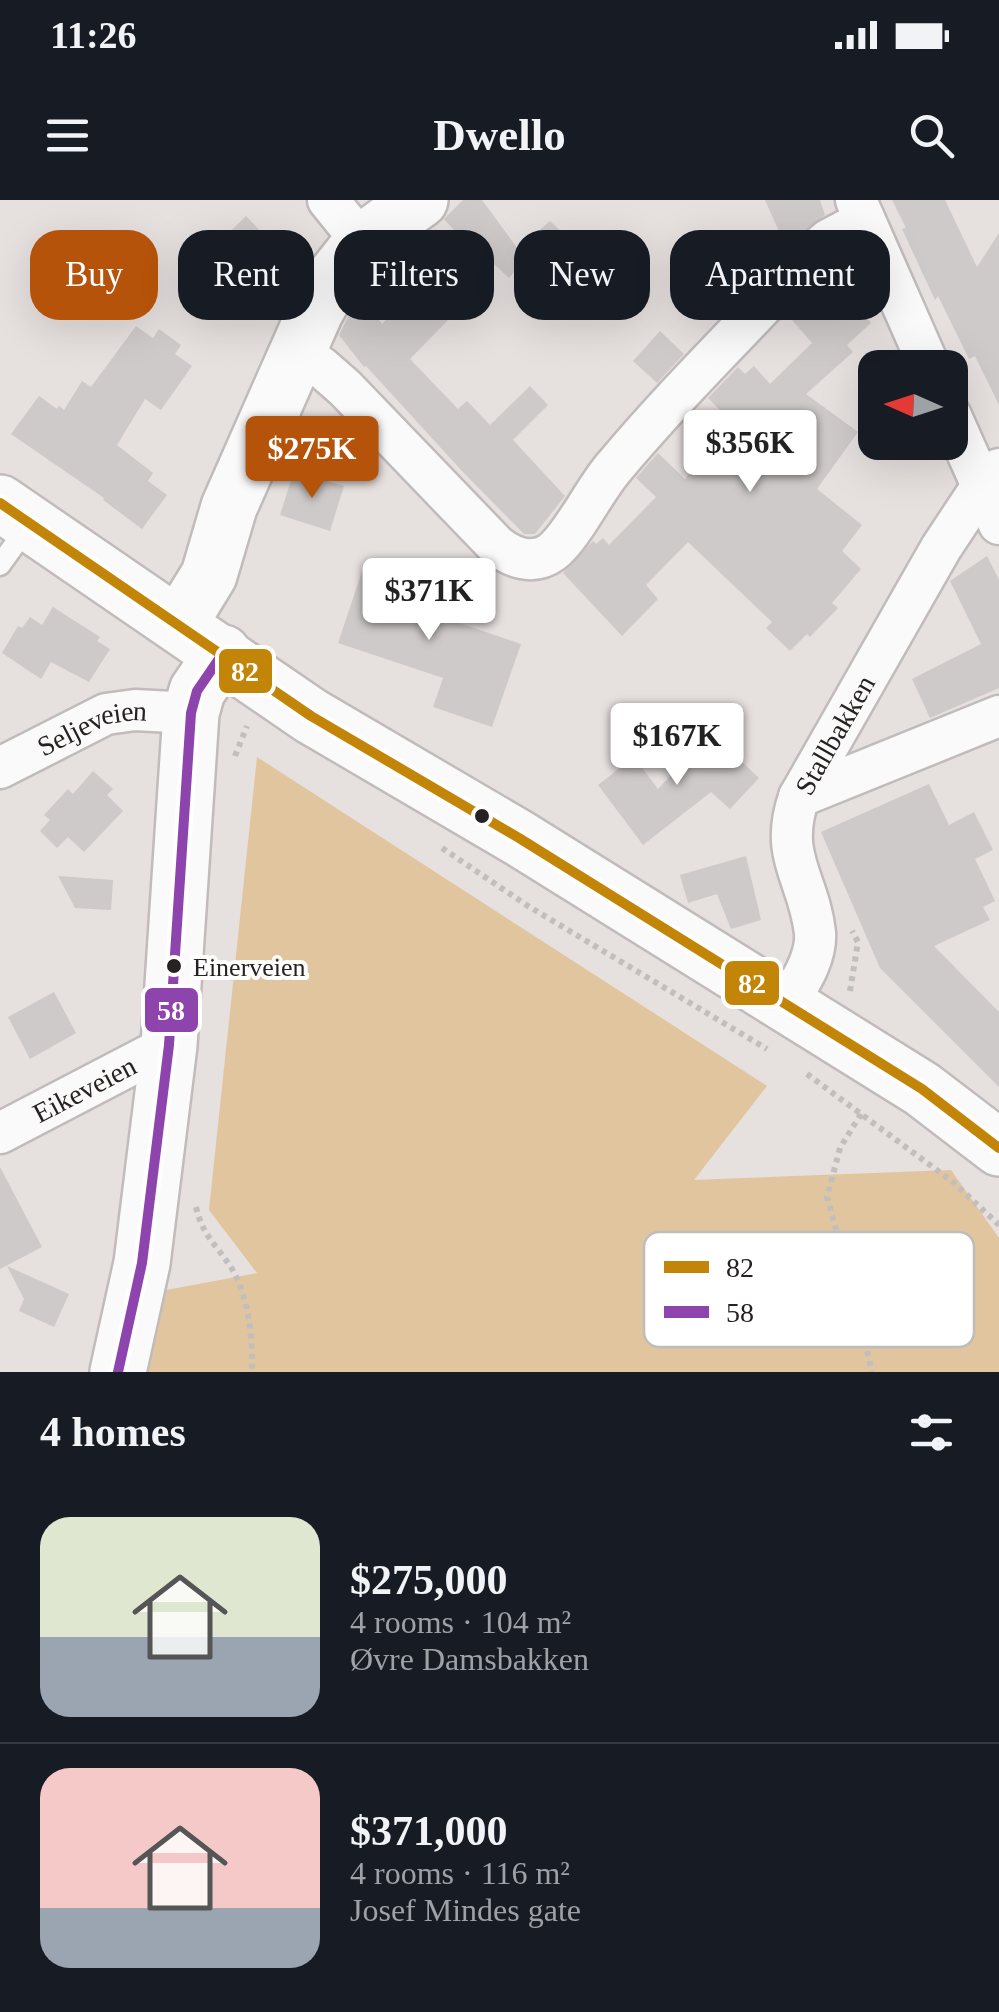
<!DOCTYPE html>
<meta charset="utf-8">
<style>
body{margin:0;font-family:"Times New Roman",serif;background:#242831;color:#f1f3f6;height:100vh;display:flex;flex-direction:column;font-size:38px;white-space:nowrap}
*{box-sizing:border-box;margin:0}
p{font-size:32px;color:#9ea1a6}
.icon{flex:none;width:55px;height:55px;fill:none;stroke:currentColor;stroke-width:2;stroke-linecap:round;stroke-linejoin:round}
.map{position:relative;height:1172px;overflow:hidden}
.details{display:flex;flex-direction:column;background:#171b24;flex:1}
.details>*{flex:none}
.guide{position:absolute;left:30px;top:30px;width:940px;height:90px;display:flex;gap:20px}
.needle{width:65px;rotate:273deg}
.buttons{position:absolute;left:858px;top:150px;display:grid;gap:20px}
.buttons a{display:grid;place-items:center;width:110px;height:110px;border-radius:20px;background:#171b24;box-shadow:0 10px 40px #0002;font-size:50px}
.price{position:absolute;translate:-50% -85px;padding:0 22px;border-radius:10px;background:#fff;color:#222;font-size:32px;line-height:65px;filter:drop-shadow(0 2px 5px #0008)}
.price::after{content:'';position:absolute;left:50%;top:60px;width:30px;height:22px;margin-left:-15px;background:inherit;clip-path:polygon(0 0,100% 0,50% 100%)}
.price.on{background:#b45309;color:#fff}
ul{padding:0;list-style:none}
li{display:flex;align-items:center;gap:30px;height:250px;padding:0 40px}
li+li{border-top:2px solid #363941}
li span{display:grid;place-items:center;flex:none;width:280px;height:200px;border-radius:30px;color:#555}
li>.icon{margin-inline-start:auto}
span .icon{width:120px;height:120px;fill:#fffc;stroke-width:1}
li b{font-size:42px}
h2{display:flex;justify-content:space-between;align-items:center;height:120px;padding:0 40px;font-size:42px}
.pill{padding:0 35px;border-radius:30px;background:#171b24;box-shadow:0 10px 40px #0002;font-size:35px;line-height:90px}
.pill.on{background:#b45309;color:#fff}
.status{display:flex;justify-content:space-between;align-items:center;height:70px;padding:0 50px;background:#171b24;direction:ltr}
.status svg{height:28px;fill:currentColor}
header{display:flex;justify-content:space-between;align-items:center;height:130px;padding:0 40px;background:#171b24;font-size:45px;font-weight:700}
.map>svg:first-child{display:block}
.green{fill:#e1c59e}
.building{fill:#cecac9}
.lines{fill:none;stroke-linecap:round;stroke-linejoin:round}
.lane-casing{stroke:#c1bcbb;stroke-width:25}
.street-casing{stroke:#c1bcbb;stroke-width:45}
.secondary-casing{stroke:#c1bcbb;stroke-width:60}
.primary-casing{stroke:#c1bcbb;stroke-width:60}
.path{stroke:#c1bfbd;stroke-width:6;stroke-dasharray:5 5;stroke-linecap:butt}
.lane{stroke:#fbfafa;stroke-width:20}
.street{stroke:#fbfafa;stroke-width:40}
.secondary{stroke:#fbfafa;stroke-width:55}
.primary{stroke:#fbfafa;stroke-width:55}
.bus-1-casing{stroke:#fff;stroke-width:18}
.bus-2-casing{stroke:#fff;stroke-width:18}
.bus-1{stroke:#c38508;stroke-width:10}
.bus-2{stroke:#8e44ad;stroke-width:10}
.bus-dot{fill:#262221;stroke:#fff;stroke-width:4}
.labels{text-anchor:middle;stroke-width:8;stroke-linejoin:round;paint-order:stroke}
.bus-label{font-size:26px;fill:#262221;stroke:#fff;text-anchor:start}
.street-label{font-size:28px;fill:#262221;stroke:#fff}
.key{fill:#fff;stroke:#bebdbc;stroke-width:2.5}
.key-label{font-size:28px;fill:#262221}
.line-badge{stroke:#fff;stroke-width:4}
.badge-label{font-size:28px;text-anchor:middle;font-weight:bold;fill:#fff}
</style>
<div class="status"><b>11:26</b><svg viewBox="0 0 49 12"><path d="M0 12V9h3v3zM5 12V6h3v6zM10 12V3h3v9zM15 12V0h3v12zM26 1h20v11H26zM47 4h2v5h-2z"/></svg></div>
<header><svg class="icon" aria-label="menu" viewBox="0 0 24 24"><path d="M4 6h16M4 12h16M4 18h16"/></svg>Dwello<svg class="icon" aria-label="search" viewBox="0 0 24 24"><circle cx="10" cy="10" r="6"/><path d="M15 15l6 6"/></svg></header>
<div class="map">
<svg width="999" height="1172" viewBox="0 0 999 1172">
<rect width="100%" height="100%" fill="#e6e0df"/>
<path class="green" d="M257 557 767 886 694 980 951 970 999 1038V1172H147L161 1091 257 1073 209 1010Z"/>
<path class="building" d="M463 0H482L518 49 550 21 601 69 566 106 521 64 509 78 495 65 493 67 480 58 444 19Z
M765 0H820L825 15 786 47Z
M892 0H945L977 67 999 33V205L975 156 969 159 938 96 935 100 902 29 906 28Z
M246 16 301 73 287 98 273 111 268 106 264 110 214 59 219 54 213 48Z
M850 71 862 97 857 104 871 123 847 145 853 152 806 194 858 232 817 289 862 325 842 351 861 369 832 403 838 408 810 437 807 434 790 451 766 428 772 422 688 342 646 385 658 399 622 436 563 373 593 341 596 344 603 338 609 345 656 297 636 278 658 253 685 279 730 220 708 198 738 167 745 174 754 166 770 184 812 143 792 120Z
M418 85 451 117 410 159 458 209 467 201 490 225 530 186 548 205 513 240 565 296 535 334H524L462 271 366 166 364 167 339 135 351 111 365 101 382 124Z
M136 126 153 138 159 129 181 145 175 154 192 166 161 210 145 199 117 245 153 273 148 281 167 295 142 329 103 300 104 298 11 234 39 196 57 209 59 206 64 210 82 181 91 187Z
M660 131 684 154 657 183 633 161Z
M294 271 344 286 330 331 280 315Z
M987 356 999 380V488L930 518 912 479 981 444 950 381Z
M366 360 425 380 415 408 521 444 492 527 433 507 443 478 338 443Z
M53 407 100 437 97 441 110 449 89 482 51 462 41 479 2 453 18 426 22 428 30 417 42 425Z
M711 533 759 578 730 609 711 592 643 645 598 585 634 557 658 589Z
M93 571 113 589 107 595 123 611 84 652 68 637 57 648 40 631 50 620 44 615 68 589 73 594Z
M929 584 949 625 974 612 993 650 975 659 995 701 983 707 990 720 934 746 999 812V887L880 768 821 632Z
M746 656 761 720 731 729 717 694 688 703 680 675Z
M58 676 113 680 111 710 75 708Z
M54 792 76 833 30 859 8 817Z
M0 967 42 1047 0 1069Z
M7 1066 69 1094 54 1127 19 1111 24 1099Z"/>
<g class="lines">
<defs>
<path id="lane" d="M0 365 28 326"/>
<g id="street">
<path d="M328 0 362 42"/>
<path d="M856 0 930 168"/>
<path d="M297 152 321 167 345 188 496 345C511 357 533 366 552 352 573 336 595 288 615 266 677 192 747 124 813 53L828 40 864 21"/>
<path d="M950 214 999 324"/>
<path id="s1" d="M0 568 106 514 135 510 191 513"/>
<path d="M799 597 999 516"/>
<path id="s2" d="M787 805C799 784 817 758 815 733 809 678 778 657 799 597L941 348 982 286 999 269"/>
<path id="s3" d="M0 933 169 845"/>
</g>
<path id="secondary" d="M179 424 209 375 229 307 316 110 336 75 362 42 420 0
M118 1172 142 1063 169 845 191 513 197 491 223 453"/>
<path id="primary" d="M0 303 311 516 519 638 922 889 999 948"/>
</defs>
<use href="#lane" class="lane-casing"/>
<use href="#street" class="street-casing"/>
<use href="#secondary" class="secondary-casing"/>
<use href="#primary" class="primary-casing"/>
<path class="path" d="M235 556 247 526
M442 648 528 706 767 849
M850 791 858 742 852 731
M807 874 953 982 999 1025
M861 914 840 948 827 997 852 1086 872 1172
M196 1007C203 1037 217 1045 232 1069 249 1098 253 1139 252 1172"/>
<use href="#lane" class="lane"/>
<use href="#street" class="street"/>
<use href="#secondary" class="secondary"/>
<use href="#primary" class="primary"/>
<defs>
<path id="bus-1" d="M0 303 311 516 519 638 922 889 999 948"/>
<path id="bus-2" d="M118 1172 142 1063 169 845 191 513 197 491 223 453"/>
</defs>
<use href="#bus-1" class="bus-1-casing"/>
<use href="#bus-2" class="bus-2-casing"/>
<use href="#bus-1" class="bus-1"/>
<use href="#bus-2" class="bus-2"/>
</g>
<g class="bus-dot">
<circle cx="482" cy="616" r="9"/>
<circle cx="174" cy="766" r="9"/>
</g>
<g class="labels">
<g class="bus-label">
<text x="193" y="776">Einerveien</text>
</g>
<g class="street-label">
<text dy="10" stroke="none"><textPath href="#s1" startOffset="102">Seljeveien</textPath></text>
<text dy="10" stroke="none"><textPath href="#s2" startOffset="290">Stallbakken</textPath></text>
<text dy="10" stroke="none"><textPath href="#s3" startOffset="95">Eikeveien</textPath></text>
</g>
</g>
<rect x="644" y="1032" width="330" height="115" rx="15" class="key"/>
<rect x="664" y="1061" width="45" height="12" fill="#c38508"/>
<rect x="664" y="1106" width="45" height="12" fill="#8e44ad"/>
<g class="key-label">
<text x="726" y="1077">82</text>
<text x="726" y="1122">58</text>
</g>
<g class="line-badge">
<rect x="217" y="447" width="57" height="48" rx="10" fill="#c38508"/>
<rect x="723" y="759" width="58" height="48" rx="10" fill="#c38508"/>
<rect x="143" y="786" width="57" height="48" rx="10" fill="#8e44ad"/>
</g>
<g class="badge-label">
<text x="245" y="481">82</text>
<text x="752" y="793">82</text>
<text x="171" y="820">58</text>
</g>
</svg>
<div class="buttons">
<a><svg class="needle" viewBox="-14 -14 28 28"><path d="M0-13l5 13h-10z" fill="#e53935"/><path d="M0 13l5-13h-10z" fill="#9ea1a6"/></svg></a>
</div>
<b class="price" style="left:750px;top:295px">$356K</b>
<b class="price on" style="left:312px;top:301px">$275K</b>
<b class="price" style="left:429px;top:443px">$371K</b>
<b class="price" style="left:677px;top:588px">$167K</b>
<div class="guide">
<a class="pill on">Buy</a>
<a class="pill">Rent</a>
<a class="pill">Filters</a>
<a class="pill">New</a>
<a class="pill">Apartment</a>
</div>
</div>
<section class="details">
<h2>4 homes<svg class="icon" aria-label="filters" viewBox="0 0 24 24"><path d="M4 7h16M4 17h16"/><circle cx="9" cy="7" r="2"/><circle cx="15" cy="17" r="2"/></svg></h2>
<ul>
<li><span style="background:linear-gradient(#dfe7d0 60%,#9aa5b1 0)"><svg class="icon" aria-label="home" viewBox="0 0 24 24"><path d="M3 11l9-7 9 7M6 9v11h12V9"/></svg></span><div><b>$275,000</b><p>4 rooms · 104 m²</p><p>Øvre Damsbakken</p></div></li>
<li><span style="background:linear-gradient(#f6c9c9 70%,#9aa5b1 0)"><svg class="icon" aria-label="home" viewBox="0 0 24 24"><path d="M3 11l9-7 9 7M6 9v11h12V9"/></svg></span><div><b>$371,000</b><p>4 rooms · 116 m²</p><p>Josef Mindes gate</p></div></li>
</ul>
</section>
